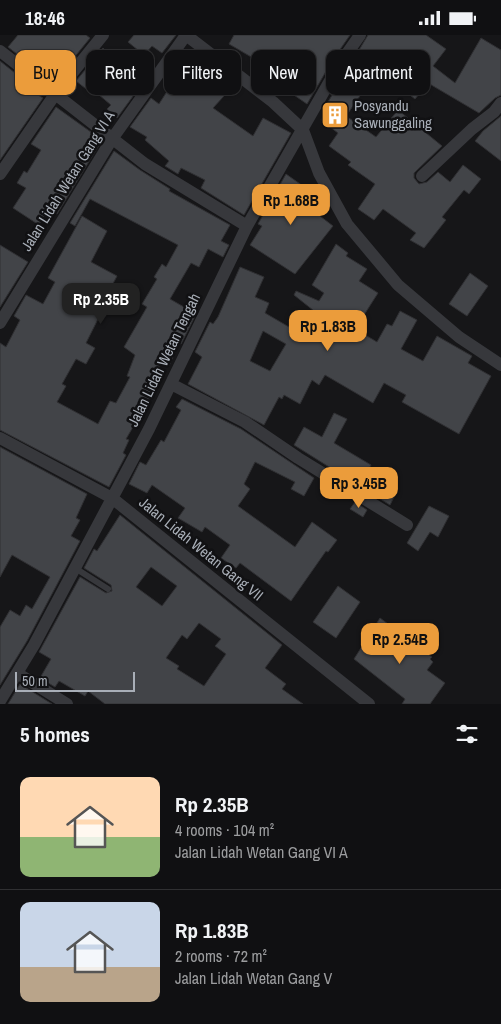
<!DOCTYPE html>
<meta charset="utf-8">
<style>
body{margin:0;font-family:"Archivo Narrow",sans-serif;background:#19191b;color:#f1f3f6;height:100vh;display:flex;flex-direction:column;font-size:19px;white-space:nowrap}
*{box-sizing:border-box;margin:0}
p{font-size:16px;color:#9c9d9f}
.icon{flex:none;width:28px;height:28px;fill:none;stroke:currentColor;stroke-width:2;stroke-linecap:round;stroke-linejoin:round}
.map{position:relative;height:669px;overflow:hidden}
.details{display:flex;flex-direction:column;background:#101012;flex:1}
.details>*{flex:none}
.top-card{position:absolute;left:15px;top:15px;width:471px;height:45px;display:flex;gap:10px}
.scale{position:absolute;left:15px;bottom:12px;width:120px;box-sizing:border-box;padding-left:5px;border:2px solid #a8aeb7;border-top:0;font-size:14px;line-height:18px;white-space:nowrap;color:#a8aeb7;-webkit-text-stroke:4px #111113;paint-order:stroke}
.price{position:absolute;translate:-50% -42px;padding:0 11px;border-radius:10px;background:#eb9c3b;color:#111;font-size:16px;line-height:32px;filter:drop-shadow(0 1px 2px #0008)}
.price::after{content:'';position:absolute;left:50%;top:30px;width:15px;height:11px;margin-left:-8px;background:inherit;clip-path:polygon(0 0,100% 0,50% 100%)}
.price.selected{background:#222;color:#fff}
ul{padding:0;list-style:none}
li{display:flex;align-items:center;gap:15px;height:125px;padding:0 20px}
li+li{border-top:1px solid #303032}
li span{display:grid;place-items:center;flex:none;width:140px;height:100px;border-radius:10px;color:#555}
li>.icon{margin-inline-start:auto}
span .icon{width:60px;height:60px;fill:#fffc;stroke-width:1}
li b{font-size:21px}
h2{display:flex;justify-content:space-between;align-items:center;height:60px;padding:0 20px;font-size:21px}
.chip{padding:0 18px;border-radius:10px;background:#101012;box-shadow:0 1px 4px #0004,0 0 0 1px #303032;font-size:18px;line-height:45px}
.chip.selected{background:#eb9c3b;color:#111}
.status{display:flex;justify-content:space-between;align-items:center;height:35px;padding:0 25px;background:#101012;direction:ltr}
.status svg{height:14px;fill:currentColor}
.map>svg:first-child{display:block}
.building{fill:#424448;stroke:#303033;fill-rule:evenodd}
.lines{fill:none;stroke-linecap:round;stroke-linejoin:round}
.service{stroke:#37383c;stroke-width:6}
.minor{stroke:#37383c;stroke-width:12}
.labels{text-anchor:middle;stroke-width:5;stroke-linejoin:round;paint-order:stroke}
.poi-label{font-size:15px;fill:#a8aeb7;stroke:#111113;text-anchor:start}
.street-label{font-size:15px;fill:#a8aeb7;stroke:#111113}
</style>
<div class="status"><b>18:46</b><svg viewBox="0 0 49 12"><path d="M0 12V9h3v3zM5 12V6h3v6zM10 12V3h3v9zM15 12V0h3v12zM26 1h20v11H26zM47 4h2v5h-2z"/></svg></div>
<div class="map">
<svg width="501" height="669" viewBox="0 0 501 669">
<rect width="100%" height="100%" fill="#161618"/>
<path class="building" d="M18 0H86L90 3 59 41 48 32 44 40 8 12Z
M134 0H176L162 18 152 11 144 20 128 7Z
M234 0H350L332 26 307 69 278 49 282 40 229 9Z
M368 0H426L446 14 433 31 455 48 481 3 501 15V60L495 63 479 78 428 48 415 64 378 35 346 81 376 102 398 75 442 111 414 138V143L419 149 427 147 438 137 450 147 463 130 481 144 469 159 464 155 442 182 446 185 424 213 410 205 416 198 383 174 374 185 358 174 375 149 348 130 351 127 329 111 338 98 321 85 325 79 322 77Z
M103 13 108 18 104 22 112 30 139 53 117 83 107 74 111 70 92 54 90 57 76 46Z
M193 16 234 50 213 73 253 101 263 83 291 98 244 180 201 153 205 145 181 133 178 139 165 131 169 126 145 105 147 102 130 92 151 63 159 69Z
M0 26 35 54 33 57 43 63 0 125Z
M56 72 102 105 57 179 48 174 39 190 13 173 26 153 17 148 24 136 27 138 41 115 31 109Z
M501 81V126L475 106 483 96Z
M114 116 140 135 170 154 169 156 230 190 221 206 229 210 223 222 208 214 199 232 191 228 170 264 196 279 181 309 179 308 169 331 161 328 151 352 155 354 126 404 129 405 123 418 126 420 109 452 0 395V308L6 312 20 285 14 281 26 260 43 269 55 247 48 243 82 181 107 196 91 227 117 241 97 279 100 280 86 308 95 313 86 329 76 324 62 349 66 351 57 367 98 389 110 366 116 368 130 342 127 341 135 320 124 312 147 272 142 269 157 244 154 242 162 229 166 232 178 210 90 164 75 191 70 188Z
M286 139 324 166 316 178 333 191 295 239 250 210 262 191 258 189Z
M336 209 348 218 346 221 367 234 359 246 378 258 355 294 377 307 387 289 392 291 400 276 417 285 401 314 423 326 437 301 472 321 468 328 491 341 459 399 402 367 406 360 384 348 373 368 325 340 319 350 312 345 300 369 284 360 282 364 279 362 264 390 188 349 202 322 195 317 210 287 213 289 218 282 240 232 264 242 255 262 269 268 265 278 289 292 296 279 343 299 294 260 296 256 319 266 324 258 312 250ZM263 296 286 309 270 336 250 326Z
M0 210 28 227 0 272Z
M470 238 488 251 467 281 449 269Z
M182 364 241 394 314 443 304 461 291 454 295 447 255 427 244 449 250 454 238 471 295 512 312 487 337 505 328 517 326 516 291 566 240 528 236 533 221 523 230 510 205 492 202 497 178 483 185 473 152 450 147 458 129 449 140 427 146 430 161 405 164 407 181 375 176 372Z
M334 378 347 384 334 408 371 430 365 441 396 458 390 470 294 410 304 392 322 402Z
M0 412 87 459 76 483 80 485 71 501 80 506 27 606 0 650V592L10 575 20 581 26 570 32 574 50 542 12 520 0 542Z
M355 467 367 475 363 482 350 474Z
M429 471 449 481 438 502 430 497 418 516 407 508Z
M120 480 282 610 265 633 286 649 282 654 303 669H105L88 656 85 661 59 646 55 652 40 643 51 624 39 617 80 542 106 558 112 556 111 550 84 533 94 514 97 516ZM151 532 177 551 162 571 136 552ZM199 588 221 604 215 611 226 619 204 651 177 634 179 631 166 623 182 600 187 604Z
M338 551 360 567 336 603 313 587Z
M380 583 432 622 430 624 433 627 427 635 445 648 430 669H402L405 664 354 624Z
M20 649 52 669H8Z"/>
<g class="lines">
<path class="service" d="M75 533 108 554"/>
<path class="minor" d="M0 16 145 129 247 191
M0 139 56 58 103 0
M422 141 472 94 494 77 501 68
M0 288 112 104 186 0 273 67 303 95 319 138 347 189 398 250 459 302 501 330
M171 349 245 387 298 423 407 490
M0 403 112 463 369 669
M17 638 67 669
M0 666 34 610 149 394 247 191 339 30 360 0"/>
</g>
<defs>
<symbol id="building-square" viewBox="-11 -11 22 22"><rect x="-9" y="-9" width="18" height="18" rx="4" fill="#eb9c3b" stroke="#111113"/><path d="M-4-6H4V6H1V3H-1V6H-4ZM-2.5-4.3h1.7v1.8h-1.7ZM.8-4.3h1.7v1.8H.8ZM-2.5-1h1.7V.8h-1.7ZM.8-1h1.7V.8H.8Z" fill="#fff"/></symbol>
</defs>
<g fill-rule="evenodd">
<use href="#building-square" x="319" y="64" width="32" height="32"/>
</g>
<g class="labels">
<g class="poi-label">
<text x="354" y="76">Posyandu<tspan x="354" dy="17">Sawunggaling</tspan></text>
</g>
<g class="street-label">
<text transform="translate(68 146) rotate(-58)" y="5">Jalan Lidah Wetan Gang VI A</text>
<text transform="translate(164 325) rotate(-64)" y="5">Jalan Lidah Wetan Tengah</text>
<text transform="translate(201 514) rotate(39)" y="5">Jalan Lidah Wetan Gang VII</text>
</g>
</g>
</svg>
<div class="scale">50 m</div>
<b class="price" style="left:291px;top:191px">Rp 1.68B</b>
<b class="price selected" style="left:101px;top:290px">Rp 2.35B</b>
<b class="price" style="left:328px;top:317px">Rp 1.83B</b>
<b class="price" style="left:359px;top:474px">Rp 3.45B</b>
<b class="price" style="left:400px;top:630px">Rp 2.54B</b>
<div class="top-card">
<a class="chip selected">Buy</a>
<a class="chip">Rent</a>
<a class="chip">Filters</a>
<a class="chip">New</a>
<a class="chip">Apartment</a>
</div>
</div>
<section class="details">
<h2>5 homes<svg class="icon" aria-label="filters" viewBox="0 0 24 24"><path d="M4 7h16M4 17h16"/><circle cx="9" cy="7" r="2"/><circle cx="15" cy="17" r="2"/></svg></h2>
<ul>
<li><span style="background:linear-gradient(#ffd9b3 60%,#8fb573 0)"><svg class="icon" aria-label="home" viewBox="0 0 24 24"><path d="M3 11l9-7 9 7M6 9v11h12V9"/></svg></span><div><b>Rp 2.35B</b><p>4 rooms · 104 m²</p><p>Jalan Lidah Wetan Gang VI A</p></div></li>
<li><span style="background:linear-gradient(#c9d6e8 65%,#b9a48a 0)"><svg class="icon" aria-label="home" viewBox="0 0 24 24"><path d="M3 11l9-7 9 7M6 9v11h12V9"/></svg></span><div><b>Rp 1.83B</b><p>2 rooms · 72 m²</p><p>Jalan Lidah Wetan Gang V</p></div></li>
</ul>
</section>
